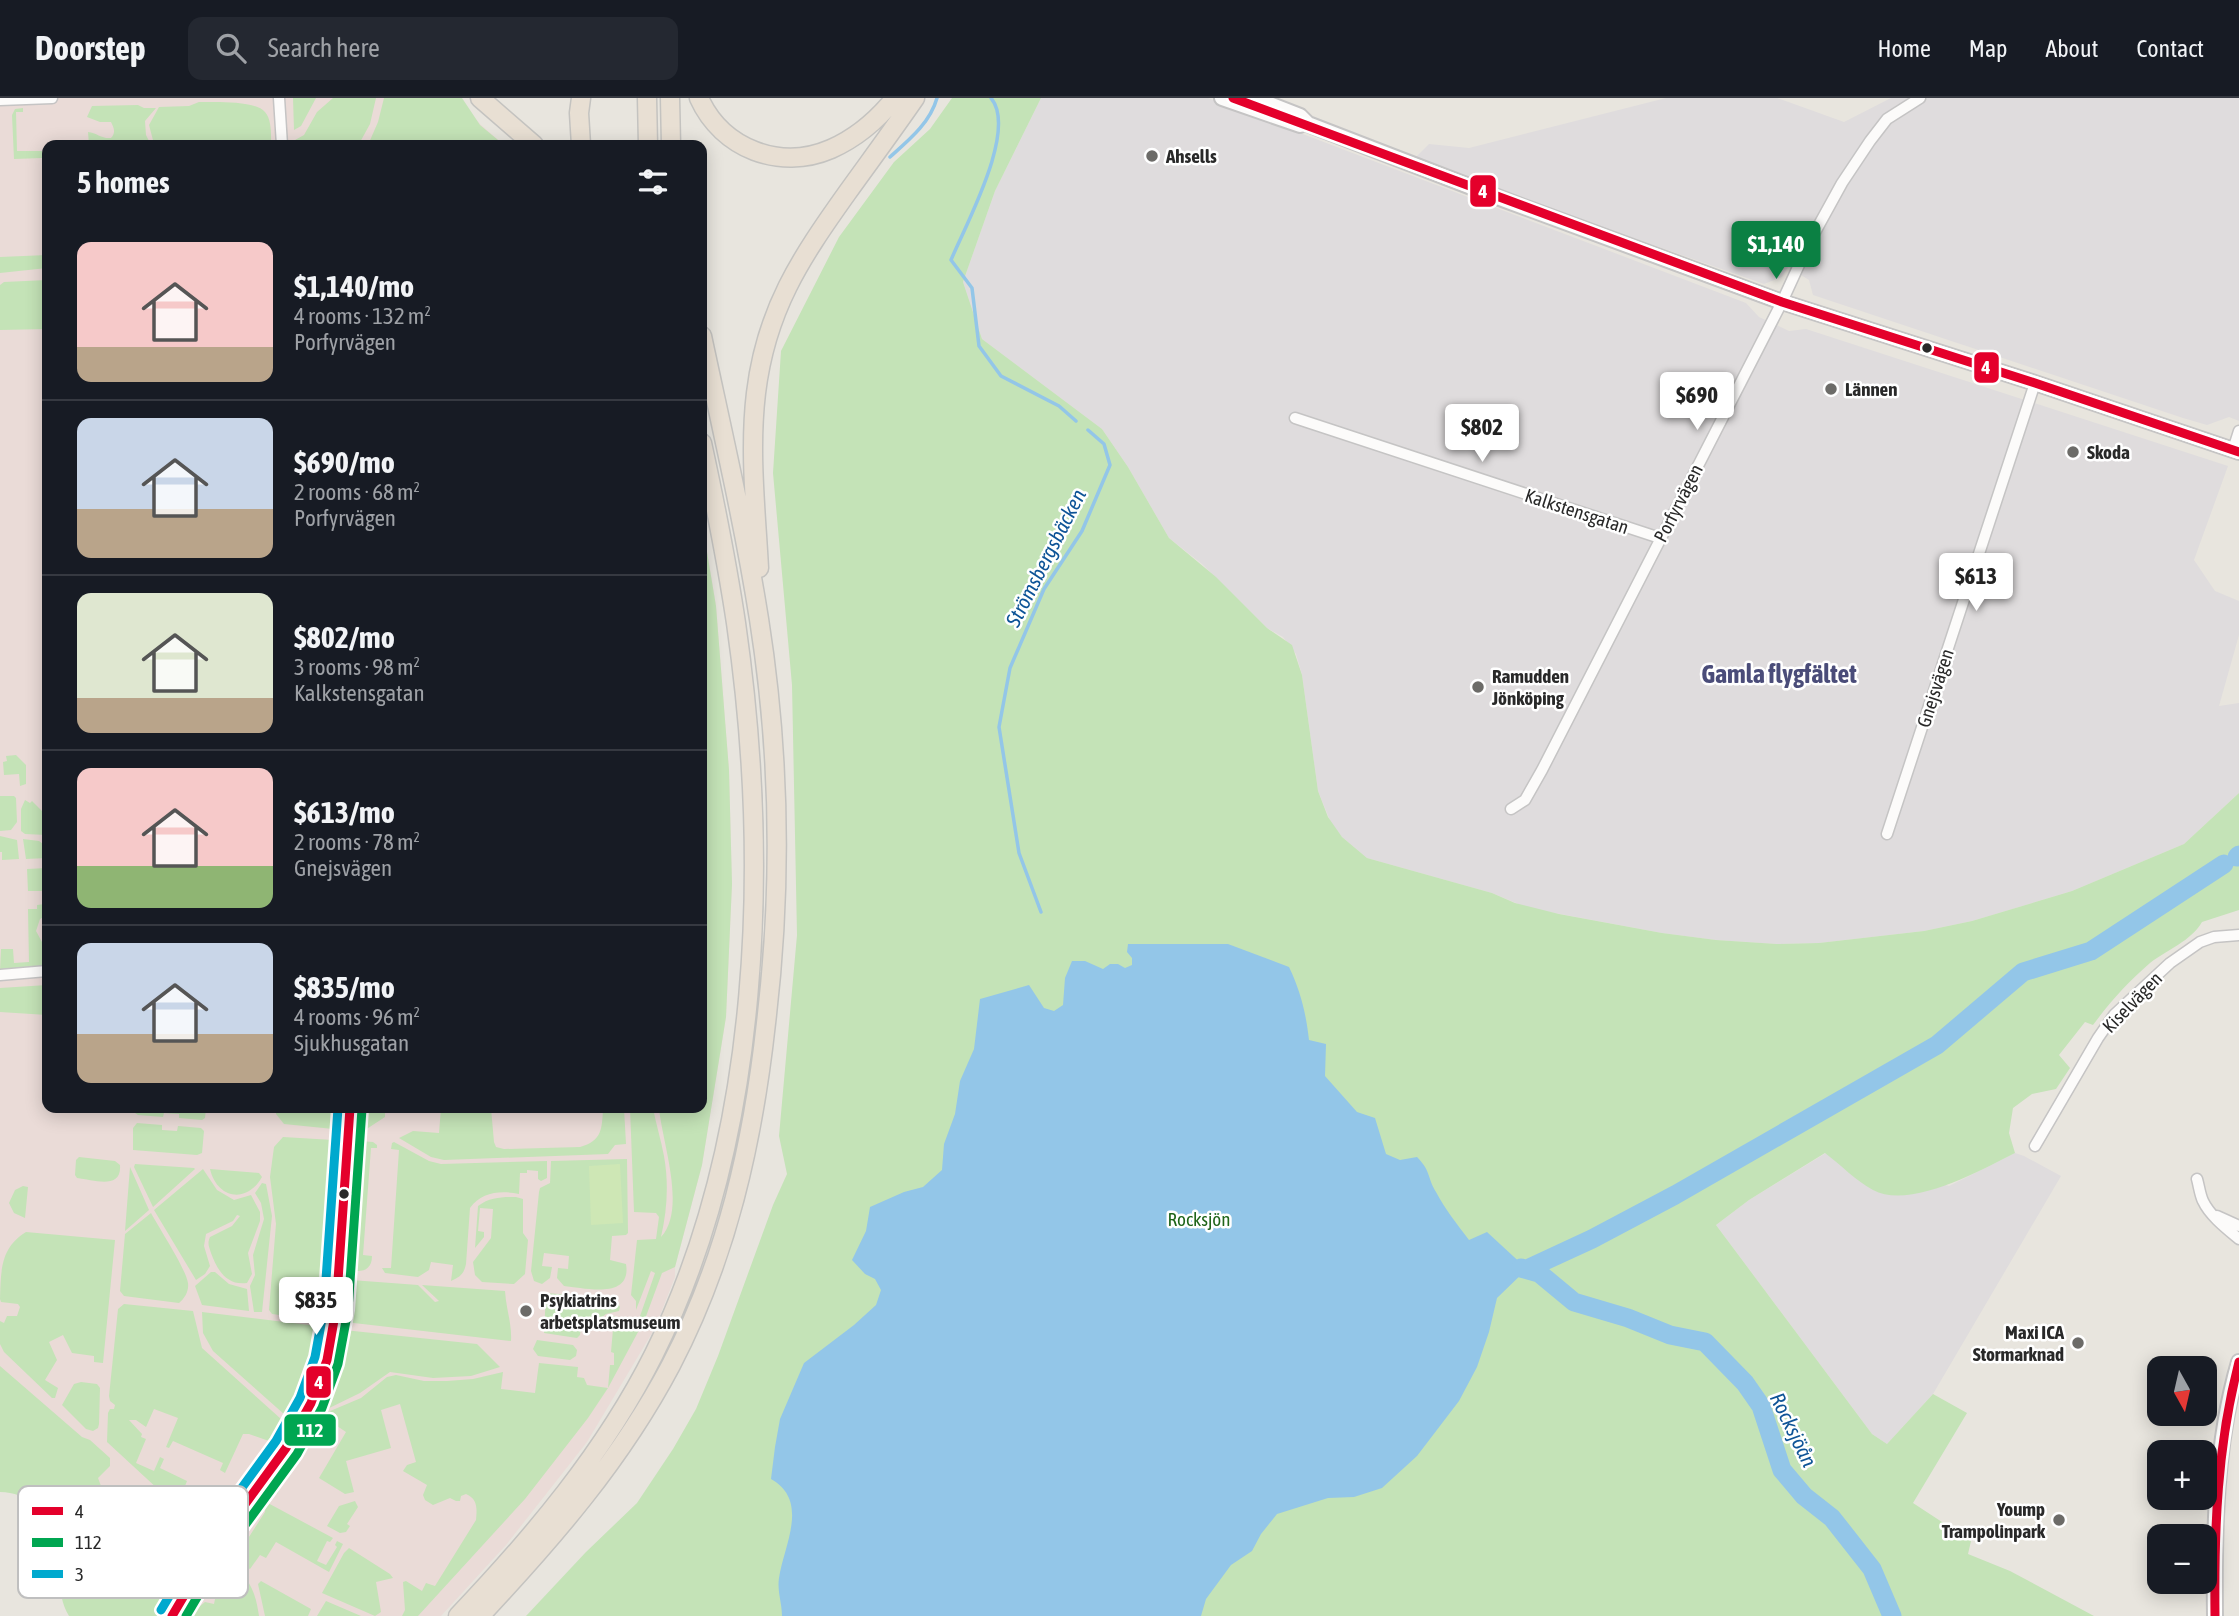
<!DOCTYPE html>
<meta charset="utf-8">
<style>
body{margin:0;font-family:"Asap Condensed",sans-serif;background:#242831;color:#f1f3f6;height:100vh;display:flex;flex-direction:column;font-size:26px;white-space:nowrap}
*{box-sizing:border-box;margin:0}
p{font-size:23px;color:#9ea1a6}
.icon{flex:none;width:38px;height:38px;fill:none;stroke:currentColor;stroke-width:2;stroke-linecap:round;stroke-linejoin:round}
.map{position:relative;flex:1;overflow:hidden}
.sheet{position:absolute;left:42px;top:42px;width:665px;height:973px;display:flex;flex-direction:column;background:#171b24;border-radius:14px;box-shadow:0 4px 18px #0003}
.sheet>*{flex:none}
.needle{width:46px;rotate:172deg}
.controls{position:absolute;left:2147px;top:1258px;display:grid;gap:14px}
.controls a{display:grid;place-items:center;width:70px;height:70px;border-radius:14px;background:#171b24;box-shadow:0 4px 18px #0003;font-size:35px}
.price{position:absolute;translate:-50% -60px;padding:0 16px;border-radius:7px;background:#fff;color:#222;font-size:23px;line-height:46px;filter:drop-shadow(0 2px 4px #0008)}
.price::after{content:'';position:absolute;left:50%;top:42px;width:21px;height:16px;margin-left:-10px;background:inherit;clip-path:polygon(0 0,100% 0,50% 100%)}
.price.on{background:#0b8043;color:#fff}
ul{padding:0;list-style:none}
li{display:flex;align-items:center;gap:21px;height:175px;padding:0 35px}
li+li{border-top:2px solid #363941}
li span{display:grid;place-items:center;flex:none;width:196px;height:140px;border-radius:14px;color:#555}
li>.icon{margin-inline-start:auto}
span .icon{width:84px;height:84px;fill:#fffc;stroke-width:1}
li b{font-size:30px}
h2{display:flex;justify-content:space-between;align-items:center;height:84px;padding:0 35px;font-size:30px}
header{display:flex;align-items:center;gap:42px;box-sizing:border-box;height:98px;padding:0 35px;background:#171b24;border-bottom:2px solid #363941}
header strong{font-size:33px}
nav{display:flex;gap:38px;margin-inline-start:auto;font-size:24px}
.search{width:490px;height:63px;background:#242831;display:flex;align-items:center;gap:18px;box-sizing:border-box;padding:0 24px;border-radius:14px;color:#9ea1a6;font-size:26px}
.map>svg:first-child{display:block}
.industrial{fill:#dfdcdd}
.medical{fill:#eadbd7}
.green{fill:#c4e3b7}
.pitch{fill:#cee7b5}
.water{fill:#93c6e8}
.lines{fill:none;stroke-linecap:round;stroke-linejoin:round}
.stream{stroke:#93c6e8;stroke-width:3.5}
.river{stroke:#93c6e8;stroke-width:19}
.minor-casing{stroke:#c5c4c4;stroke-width:13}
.secondary-casing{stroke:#c5c4c4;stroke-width:18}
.motorway-casing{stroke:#c4c3c0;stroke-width:21}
.minor{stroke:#fcfbfa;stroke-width:10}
.secondary{stroke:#fcfbfa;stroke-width:14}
.motorway{stroke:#e8dfd3;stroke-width:18}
.bus-1-casing{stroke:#fff;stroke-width:14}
.bus-2-casing{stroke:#fff;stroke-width:14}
.bus-3-casing{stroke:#fff;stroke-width:14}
.bus-1{stroke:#e4002b;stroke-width:9}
.bus-2{stroke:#00a651;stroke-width:9}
.bus-3{stroke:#00a9ce;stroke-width:9}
.poi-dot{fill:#6c6b68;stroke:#fff;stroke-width:2.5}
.bus-dot{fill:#292929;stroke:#fff;stroke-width:2.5}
.labels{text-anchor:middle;stroke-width:5;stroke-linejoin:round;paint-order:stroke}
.poi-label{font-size:19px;font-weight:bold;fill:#292929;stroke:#fff;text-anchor:start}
.street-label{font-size:19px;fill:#292929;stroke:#fff}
.park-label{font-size:19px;fill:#1f651a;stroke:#fff}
.water-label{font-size:21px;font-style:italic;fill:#0e5497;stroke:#fff}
.district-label{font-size:26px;font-weight:bold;fill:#4a4c79;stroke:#fff}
.key{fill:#fff;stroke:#bfbfbf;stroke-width:2}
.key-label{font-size:19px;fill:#292929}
.line-badge{stroke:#fff;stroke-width:2.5}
.badge-label{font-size:19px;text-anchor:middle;font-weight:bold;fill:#fff}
</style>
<header>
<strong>Doorstep</strong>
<div class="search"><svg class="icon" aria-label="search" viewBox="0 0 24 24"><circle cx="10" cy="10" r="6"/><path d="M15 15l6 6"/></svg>Search here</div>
<nav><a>Home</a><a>Map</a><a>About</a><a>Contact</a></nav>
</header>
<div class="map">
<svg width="2239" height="1518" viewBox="0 0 2239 1518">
<rect width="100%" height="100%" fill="#e8e5de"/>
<path class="industrial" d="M1041 0H1208L1746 205 1759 219 1789 233 1806 231 2228 368 2194 462 2215 493 2239 503V537L2219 608 2239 605V695L2184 746 2072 793 1972 823 1924 833 1819 845 1777 846 1716 842 1662 835 1528 810 1492 795 1367 760 1342 739 1331 725 1318 693 1302 577 1296 556 1283 539 1267 530 1202 466 1169 440 1128 369 1102 331 982 241 963 184 995 93Z
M1666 0H1777L1844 24 1891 0H2239V323L2229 319 2207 327 2183 320 1813 197 1809 182 1788 169 1782 179 1764 186 1557 113 1416 59 1429 46 1469 50Z
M1826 1055 1949 1088 2015 1055 2024 1058 2061 1078 1933 1296 1887 1346 1872 1336 1716 1127 1749 1102Z"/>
<path class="medical" d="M0 0H457L480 26 504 47H47V1010H702V424L716 508 729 672 732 786 726 919 702 1067 675 1169V1179L655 1230 587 1344 506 1447 441 1518H168L165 1514 173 1498 161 1493 141 1474 114 1414 94 1396 0 1278Z"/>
<path class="green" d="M293 0H316L301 28 294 32Z
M333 0H376L370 26 359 46 295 47V42L304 37 317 14Z
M384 0H462L480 27 504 47H368L378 24Z
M952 0H1041L995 93 963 184 982 241 1102 331 1128 369 1169 440 1216 479 1267 530 1292 547 1302 577 1318 693 1328 719 1342 739 1367 760 1492 795 1515 805 1559 816 1662 835 1716 842 1777 846 1819 845 1924 833 1972 823 2072 793 2184 746 2239 695V812L2202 824C2191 843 2167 852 2150 865 2128 884 2110 904 2093 927L2085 924 2059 957 2070 970 2056 991 2032 996 2013 1010 2009 1035 2015 1055C1981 1072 1910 1112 1873 1092 1856 1083 1841 1067 1825 1055L1749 1102 1716 1127 1872 1336 1887 1346 1933 1296 1967 1315 1913 1405 1971 1443 1968 1456 2010 1473 2094 1518H526L586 1454 637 1405 673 1351 696 1311 718 1258 773 1107 787 1076 779 1038 797 837 792 587 773 375 781 253 839 139 894 64 930 31Z
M199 4C215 4 254 2 265 14 272 22 271 37 271 47H155L154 46 149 27 159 9 189 8Z
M138 7 144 10H156L145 23 146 37 151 47H89L88 34C97 35 102 41 111 40 116 34 114 30 111 24H100L87 19 92 8Z
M23 10V14H16L17 53H42V60L14 61 12 17 15 11Z
M47 157V170L0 175V159Z
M47 182V231L0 232V187L4 184Z
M702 424 716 508 729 672 732 786 726 919 702 1067 675 1169 662 1175 645 1221 608 1290 588 1320 525 1401 418 1518H402L405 1512 403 1484 406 1483 422 1493 426 1485 435 1488 476 1422C477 1411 478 1401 466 1396L461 1398 460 1403H456L450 1400 433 1407 425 1402 423 1397 427 1387 403 1373 407 1367 416 1364 400 1306 381 1312 391 1350 346 1363 354 1394 345 1396 319 1380 346 1334 322 1318 277 1396 272 1394 270 1389 316 1319 361 1300 387 1279 396 1277 424 1283H447L473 1281 503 1274 501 1291 535 1295 539 1265 578 1269 577 1279 584 1280 587 1287 608 1290 610 1267H614V1255L611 1254 613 1231 607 1230 602 1222 614 1218 628 1227 639 1221 655 1175 651 1173 636 1212V1203L631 1197 637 1142 656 1141 659 1119 656 1115 634 1114 630 1010H653C656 1026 661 1042 664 1058 669 1086 667 1113 661 1139 687 1111 662 1044 659 1010H702Z
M16 657 26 667V686L20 688 19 676 4 677 3 664 7 663 6 658Z
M0 698H14L16 700 17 724 11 732 0 733Z
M25 702 30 705 32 703 45 716 47 737 25 736 21 733V711Z
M0 738 17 742 19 761 2 762V754H0Z
M23 741 39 743 47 749V760L26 761Z
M47 770V817L40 821 36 833 42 844 47 846V867L36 870 0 872 1 851H13L14 865 29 864 28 811H37V807L45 806 44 793H28L27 771Z
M47 887V917L0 914V890Z
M135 1010H206L205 1020 202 1022 179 1020V1016L164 1015 163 1019 138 1017 135 1015Z
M276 1010H334L333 1031 284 1026 276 1016Z
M360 1010H385V1019L362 1034 359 1030Z
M437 1010H491L494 1044 496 1049 504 1051 580 1049C602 1043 602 1031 603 1010H624L626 1046 615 1047 608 1056 444 1062 431 1059 399 1040 413 1033 439 1035 441 1010Z
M137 1025 162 1027V1032L177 1033 178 1028 201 1030 204 1033 202 1055 197 1057 133 1052V1030Z
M283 1039 333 1042 319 1218 317 1222 272 1216 269 1212 276 1126 270 1079 274 1049Z
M360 1043 373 1044 377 1047V1050H371L363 1157 372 1158C372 1172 362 1175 350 1172L349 1169 357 1047Z
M394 1044 429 1063 441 1066 547 1063V1080L541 1083 538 1081V1073L527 1072V1075H520L519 1096C501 1092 481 1094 470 1110L466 1166C464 1176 460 1179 451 1183L453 1167 431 1164 429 1172 418 1179 385 1175 382 1170H391L399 1052 391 1051 392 1045Z
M79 1059 115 1063 120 1067C122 1092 94 1082 77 1080L75 1077 76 1062Z
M627 1061 628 1135 626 1137 612 1138 610 1162 626 1166C632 1202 585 1190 564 1188L557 1180 558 1170 568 1171 569 1158 544 1155 542 1168 552 1169 550 1180 542 1186 534 1183 531 1173 539 1094 540 1090 550 1085 551 1063Z
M135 1066 194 1070 195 1071 153 1109 134 1069Z
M130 1069 149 1112 125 1133Z
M203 1071 217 1092 234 1102 251 1097 260 1114V1123L248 1155 252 1176 247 1185C227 1188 217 1172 211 1155 209 1148 207 1146 210 1139L232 1128 240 1118 237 1117 233 1123 206 1136 204 1148 210 1168 205 1176 196 1182 154 1112Z
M210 1071 259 1075 262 1079C247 1106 217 1101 210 1071Z
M262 1085 266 1086 272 1118 262 1214H254L250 1188 255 1177 253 1157 264 1121 261 1105 255 1095Z
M23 1088 28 1089 25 1120 14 1115 9 1105 15 1092Z
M516 1099 523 1101V1135L528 1142 525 1176 514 1186 482 1184 475 1177 473 1164 491 1140 493 1111 480 1110 478 1133 484 1134V1139L475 1150 478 1108C490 1099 502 1099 516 1099Z
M332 1107H337L330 1211 328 1218 323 1221Z
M151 1115C159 1130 186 1171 188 1185 189 1193 185 1200 179 1205L124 1198 120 1193 125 1136Z
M26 1134 115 1142 103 1265 94 1264V1258L72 1255 63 1237 49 1244 57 1262 45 1282 58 1290 55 1300H52L4 1254 0 1246V1223L4 1225 7 1218H17L20 1209 18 1206 1 1204 0 1201C1 1173 0 1150 26 1134Z
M211 1174H215L229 1186 247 1191 249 1213 202 1207 195 1188Z
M351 1182 418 1187 435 1204 439 1203 422 1187 505 1193C506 1211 512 1225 511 1243L345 1224 347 1188 348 1183Z
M546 1195 608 1200 615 1201 620 1209 619 1213 606 1216 589 1229H581L580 1237 577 1240 544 1235Z
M124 1206 193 1213 202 1250 281 1321 269 1343 249 1336H243L225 1375 220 1372 223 1365 173 1343 169 1350 166 1349 178 1320 154 1311 146 1329 136 1322H129L142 1336 141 1339 146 1341 136 1365 154 1373 160 1359 164 1361 160 1370 187 1383 183 1393 193 1407 198 1410 209 1409 226 1416 235 1395 237 1396 236 1403 223 1422H212L198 1428 107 1344 108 1315 110 1311H114L115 1307 110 1303 109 1298 118 1211Z
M202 1214 317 1228C316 1257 301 1293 285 1317L213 1253 203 1235Z
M322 1229 327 1232V1235C314 1284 295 1325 267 1366 261 1375 254 1386 247 1392L246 1387C280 1338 313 1290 322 1229Z
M344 1232 477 1246 500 1269 471 1278 433 1280 390 1274 360 1295 315 1317 336 1265Z
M537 1242 573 1247 577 1252 576 1258 570 1262 538 1258 533 1251Z
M0 1268 82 1339 90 1342 110 1360V1368L98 1380 101 1388 94 1397 152 1449 177 1423 191 1435 186 1447 173 1457 160 1476 158 1490 162 1494 163 1482 174 1470 177 1457 185 1452 190 1468 162 1518H69C46 1480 80 1439 36 1407 25 1399 14 1394 0 1394Z
M81 1284 97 1286 100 1290 99 1326 98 1330 93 1333 86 1331 62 1307 74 1286Z
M355 1403 358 1409 347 1426 350 1428 346 1434 340 1435 327 1428 339 1408Z
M266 1404 333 1440 330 1444 327 1443 317 1463 326 1467 337 1449 335 1447 337 1443 343 1446 329 1474 276 1444 266 1460 260 1457 250 1471 248 1470 247 1442 265 1414Z
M349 1450 390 1476 393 1480 376 1484 381 1514 375 1518 322 1495 344 1455Z
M242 1479H245C254 1491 257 1504 259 1518H188L205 1504 214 1506 215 1501Z
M261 1483 311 1511 308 1518H265L258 1486Z
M326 1503 361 1518H317Z"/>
<path class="pitch" d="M620 1066 623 1125 591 1127 589 1068Z"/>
<path class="water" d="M1128 846H1228L1289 869C1301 894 1306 916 1309 942L1326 946 1325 978 1357 1014 1375 1020 1386 1056 1400 1062 1417 1059C1431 1073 1427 1079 1436 1094 1445 1111 1457 1126 1469 1142L1487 1134 1527 1171 1497 1200 1489 1234 1477 1269 1459 1303 1417 1358 1382 1390 1354 1399 1328 1400 1277 1416 1261 1436 1252 1453 1231 1467 1206 1501 1201 1518H782C782 1505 777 1493 779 1480 784 1447 810 1403 771 1381L775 1349 780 1321 804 1265 854 1227 876 1207 881 1192 875 1181 865 1176 852 1162 866 1133 870 1109 904 1094 923 1089 942 1072 944 1046 955 1016 960 983 974 951 980 901 1029 887 1044 910 1054 913 1063 907 1065 880 1072 863H1085L1103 871 1110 866H1118L1125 870 1132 867V860L1127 854Z"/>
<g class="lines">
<path class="stream" d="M991 0C1018 32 965 128 951 162L972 190 979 248 1001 278 1059 308 1076 323
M890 59C909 42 930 25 937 0
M1041 814 1019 755 999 629 1010 570 1044 491 1082 433 1110 367 1104 346 1088 332"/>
<path class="river" d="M2237 759 2239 757
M1521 1170 1539 1175 1574 1204 1628 1220 1670 1237 1705 1244 1745 1285 1761 1308 1782 1372 1804 1398 1832 1420 1872 1471 1892 1518
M1527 1171 1592 1141 1675 1097 1937 947 2023 874 2091 853 2224 766"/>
<defs>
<path id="minor" d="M279 0 282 47
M0 2 52 0
M1295 320 1660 440
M2233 352 2239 333
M1511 711 1525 702 1542 672 1782 204 1809 145 1842 85 1870 43 1887 21 1920 0
M1887 736 2035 285
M0 877 47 873
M2035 1048 2098 940 2114 917 2170 865 2200 844 2214 839 2239 837
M2197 1081C2199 1088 2200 1097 2203 1103 2210 1118 2227 1131 2239 1141
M2217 1118 2239 1128
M172 1518 208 1457 286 1350 311 1305 327 1262 336 1211 350 1010"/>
<path id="secondary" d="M1222 0 1300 27
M1254 0 1300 18 1308 26 1505 102 1782 204 2035 285 2239 354
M2215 1518C2214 1433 2215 1346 2239 1264"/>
<path id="motorway" d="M480 0 534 47
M647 0 648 47
M670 0 671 47
M699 0C722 51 780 73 831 51 856 40 878 21 895 0
M581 47 579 15 581 0
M759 470C756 413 749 353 756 295 766 212 800 161 847 95 870 63 893 32 915 0
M458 1518C533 1439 605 1354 654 1256 762 1039 770 762 736 525 727 465 715 405 702 345
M480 1518C553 1440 621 1362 671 1267 727 1160 753 1044 766 925 782 792 780 654 759 521 744 426 722 332 702 238"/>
</defs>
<use href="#minor" class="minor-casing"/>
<use href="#secondary" class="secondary-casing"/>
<use href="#motorway" class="motorway-casing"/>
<use href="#minor" class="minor"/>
<use href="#secondary" class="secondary"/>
<use href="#motorway" class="motorway"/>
<defs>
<path id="bus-1" d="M1233 0 1782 204 2035 285 2239 354
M172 1518 208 1457 286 1350 311 1305 327 1262 336 1211 350 1010
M2215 1518C2214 1432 2217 1348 2239 1264"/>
<path id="bus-2" d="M186 1518 218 1464 297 1356 322 1310 338 1266 348 1212 362 1011"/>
<path id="bus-3" d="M161 1512 198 1450 276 1343 300 1300 315 1259 324 1210 338 1010"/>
</defs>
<use href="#bus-1" class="bus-1-casing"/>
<use href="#bus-2" class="bus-2-casing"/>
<use href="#bus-3" class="bus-3-casing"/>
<use href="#bus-1" class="bus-1"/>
<use href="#bus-2" class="bus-2"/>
<use href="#bus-3" class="bus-3"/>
</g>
<g class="poi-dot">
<circle cx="1152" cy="58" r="7"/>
<circle cx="1831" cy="291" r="7"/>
<circle cx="2073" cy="354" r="7"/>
<circle cx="1478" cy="589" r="7"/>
<circle cx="526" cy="1213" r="7"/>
<circle cx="2078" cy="1245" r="7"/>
<circle cx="2059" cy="1422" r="7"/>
</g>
<g class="bus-dot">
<circle cx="1927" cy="250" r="6"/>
<circle cx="344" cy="1096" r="6"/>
</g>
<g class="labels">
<g class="poi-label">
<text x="1166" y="65">Ahsells</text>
<text x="1845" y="298">Lännen</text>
<text x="2087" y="361">Skoda</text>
<text x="1492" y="585">Ramudden<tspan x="1492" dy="22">Jönköping</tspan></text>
<text x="540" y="1209">Psykiatrins<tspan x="540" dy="22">arbetsplatsmuseum</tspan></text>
<text x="2064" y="1241" text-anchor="end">Maxi ICA<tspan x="2064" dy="22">Stormarknad</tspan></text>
<text x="2045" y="1418" text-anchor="end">Yoump<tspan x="2045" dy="22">Trampolinpark</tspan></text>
</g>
<g class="street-label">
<text transform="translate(1678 405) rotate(-63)" y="7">Porfyrvägen</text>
<text transform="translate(1577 413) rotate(18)" y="7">Kalkstensgatan</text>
<text transform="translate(1935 590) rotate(-72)" y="7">Gnejsvägen</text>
<text transform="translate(2132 904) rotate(-46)" y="7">Kiselvägen</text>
</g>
<g class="park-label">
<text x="1199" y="1128">Rocksjön</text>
</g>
<g class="water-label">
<text transform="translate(1046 460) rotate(-63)" y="7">Strömsbergsbäcken</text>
<text transform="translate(1793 1332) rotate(64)" y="7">Rocksjöån</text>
</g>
<g class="district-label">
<text x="1779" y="585">Gamla flygfältet</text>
</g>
</g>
<rect x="18" y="1388" width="230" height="112" rx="10" class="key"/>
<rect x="32" y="1409" width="31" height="8" fill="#e4002b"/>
<rect x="32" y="1440" width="31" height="9" fill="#00a651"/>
<rect x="32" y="1472" width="31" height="8" fill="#00a9ce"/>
<g class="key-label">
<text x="75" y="1420">4</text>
<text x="75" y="1451">112</text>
<text x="75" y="1483">3</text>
</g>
<g class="line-badge">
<rect x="1469" y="76" width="28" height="34" rx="7" fill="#e4002b"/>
<rect x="1973" y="253" width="27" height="33" rx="7" fill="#e4002b"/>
<rect x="305" y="1267" width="27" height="34" rx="7" fill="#e4002b"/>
<rect x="283" y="1315" width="54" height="34" rx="7" fill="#00a651"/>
</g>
<g class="badge-label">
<text x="1483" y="100">4</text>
<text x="1986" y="276">4</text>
<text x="319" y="1291">4</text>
<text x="310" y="1339">112</text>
</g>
</svg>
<div class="controls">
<a><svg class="needle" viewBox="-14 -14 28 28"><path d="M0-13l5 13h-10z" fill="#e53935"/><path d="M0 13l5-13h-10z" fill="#9ea1a6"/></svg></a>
<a>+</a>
<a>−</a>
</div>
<b class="price on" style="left:1776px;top:183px">$1,140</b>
<b class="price" style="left:1697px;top:334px">$690</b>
<b class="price" style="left:1482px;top:366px">$802</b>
<b class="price" style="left:1976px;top:515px">$613</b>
<b class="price" style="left:316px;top:1239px">$835</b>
<section class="sheet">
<h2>5 homes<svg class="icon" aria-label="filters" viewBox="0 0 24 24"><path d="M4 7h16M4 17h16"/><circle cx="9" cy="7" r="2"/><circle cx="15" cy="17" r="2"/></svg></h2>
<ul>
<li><span style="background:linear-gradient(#f6c9c9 75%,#b9a48a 0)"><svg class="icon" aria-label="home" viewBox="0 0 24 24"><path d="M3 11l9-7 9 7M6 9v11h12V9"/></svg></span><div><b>$1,140/mo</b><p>4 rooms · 132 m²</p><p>Porfyrvägen</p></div></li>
<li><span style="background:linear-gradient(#c9d6e8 65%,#b9a48a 0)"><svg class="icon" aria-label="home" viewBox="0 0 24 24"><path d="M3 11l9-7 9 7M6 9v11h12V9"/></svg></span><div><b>$690/mo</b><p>2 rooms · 68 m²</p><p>Porfyrvägen</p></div></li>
<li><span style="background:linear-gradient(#dfe7d0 75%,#b9a48a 0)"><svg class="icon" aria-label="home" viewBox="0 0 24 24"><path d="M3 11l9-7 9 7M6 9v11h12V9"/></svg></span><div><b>$802/mo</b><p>3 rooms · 98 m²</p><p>Kalkstensgatan</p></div></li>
<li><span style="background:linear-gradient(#f6c9c9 70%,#8fb573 0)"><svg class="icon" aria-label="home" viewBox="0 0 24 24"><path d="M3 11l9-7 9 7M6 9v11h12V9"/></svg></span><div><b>$613/mo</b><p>2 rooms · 78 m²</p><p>Gnejsvägen</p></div></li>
<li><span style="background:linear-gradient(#c9d6e8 65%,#b9a48a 0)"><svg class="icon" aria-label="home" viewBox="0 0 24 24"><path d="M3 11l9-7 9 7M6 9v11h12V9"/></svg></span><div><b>$835/mo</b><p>4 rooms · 96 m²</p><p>Sjukhusgatan</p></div></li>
</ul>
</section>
</div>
